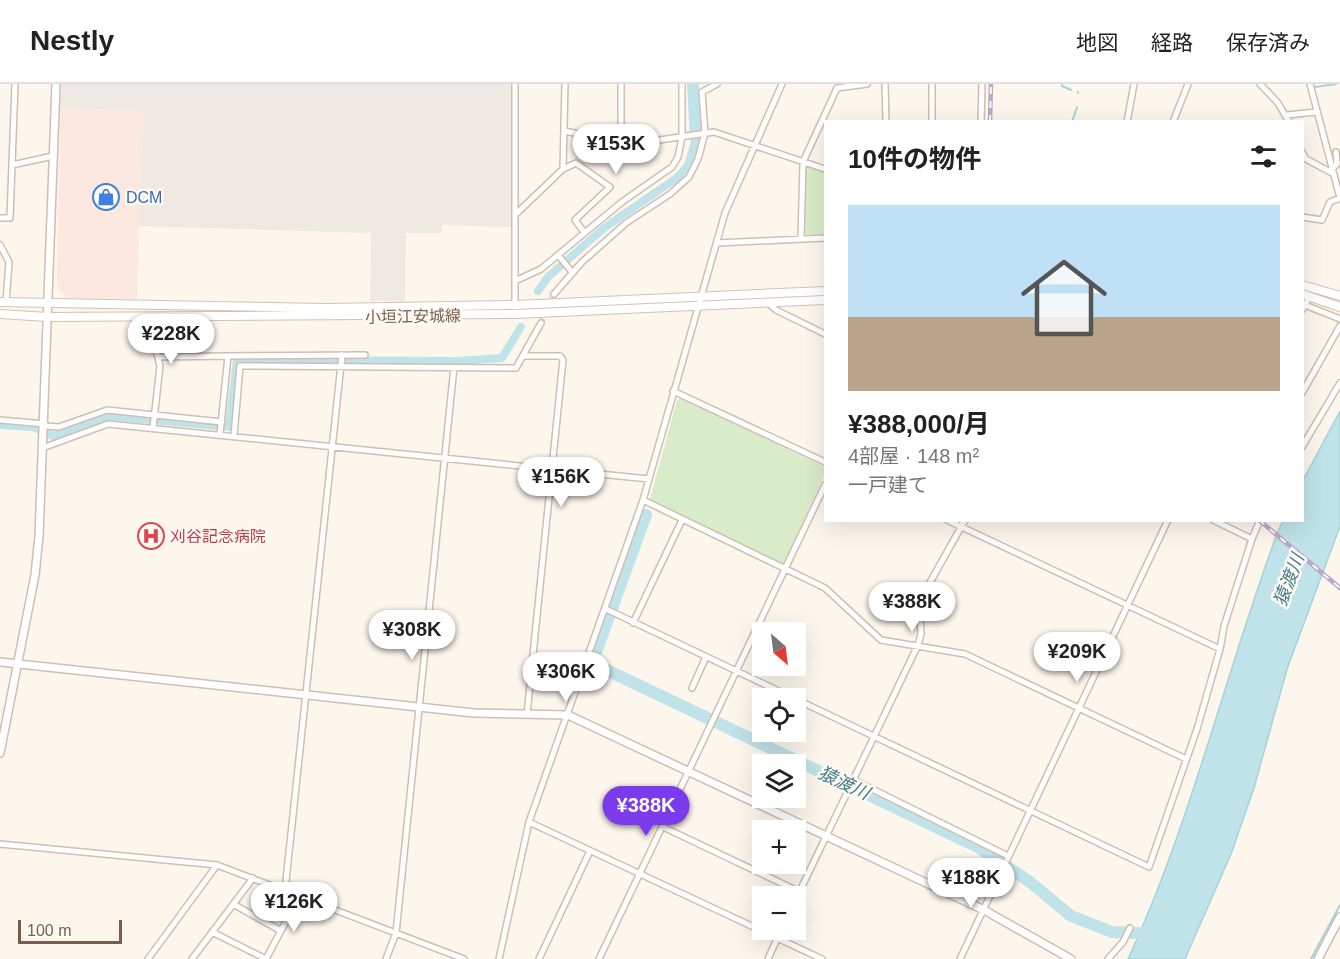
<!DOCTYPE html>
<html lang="ja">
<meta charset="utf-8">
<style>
body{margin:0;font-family:Arial,"Noto Sans JP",sans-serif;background:#f2f2f2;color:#222;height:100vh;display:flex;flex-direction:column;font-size:22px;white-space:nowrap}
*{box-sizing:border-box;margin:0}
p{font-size:20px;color:#767676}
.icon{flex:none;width:33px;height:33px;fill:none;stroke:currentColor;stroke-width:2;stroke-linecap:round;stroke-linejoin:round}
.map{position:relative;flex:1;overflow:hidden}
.side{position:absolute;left:824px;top:36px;width:480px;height:402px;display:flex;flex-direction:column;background:#fff;border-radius:0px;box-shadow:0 6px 24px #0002}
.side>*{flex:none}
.needle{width:39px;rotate:152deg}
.controls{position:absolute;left:752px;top:538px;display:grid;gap:12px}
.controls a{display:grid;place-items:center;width:54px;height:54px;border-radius:0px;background:#fff;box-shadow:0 6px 24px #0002;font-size:30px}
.scale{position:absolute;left:18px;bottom:15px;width:104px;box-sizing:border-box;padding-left:6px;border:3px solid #7a5c4d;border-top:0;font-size:16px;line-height:21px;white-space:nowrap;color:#7a5c4d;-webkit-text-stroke:4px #fffaf3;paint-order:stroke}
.price{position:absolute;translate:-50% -51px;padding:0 14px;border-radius:21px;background:#fff;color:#222;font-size:20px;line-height:39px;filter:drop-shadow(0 2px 3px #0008)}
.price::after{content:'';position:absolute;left:50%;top:36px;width:18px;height:14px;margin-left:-9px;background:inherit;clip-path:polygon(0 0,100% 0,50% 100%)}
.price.current{background:#7c3aed;color:#fff}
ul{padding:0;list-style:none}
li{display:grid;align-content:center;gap:12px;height:318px;padding:0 24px}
li span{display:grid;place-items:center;height:186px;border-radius:0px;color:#555}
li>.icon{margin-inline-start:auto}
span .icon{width:108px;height:108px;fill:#fffc;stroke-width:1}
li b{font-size:26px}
h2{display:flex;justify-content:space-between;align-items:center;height:72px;padding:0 24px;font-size:26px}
header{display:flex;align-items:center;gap:36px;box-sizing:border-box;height:84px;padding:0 30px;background:#fff;border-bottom:2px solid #e0e0e0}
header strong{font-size:28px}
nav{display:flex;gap:33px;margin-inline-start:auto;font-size:21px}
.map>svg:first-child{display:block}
.commercial{fill:#fde8e0}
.industrial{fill:#efe9e4}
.green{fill:#d8ecc9}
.water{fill:#bfe3e8;stroke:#a5d3da;stroke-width:1.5}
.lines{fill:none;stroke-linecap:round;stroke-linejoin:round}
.stream{stroke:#a5d3da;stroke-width:2}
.canal{stroke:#bfe3e8;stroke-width:8}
.river{stroke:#bfe3e8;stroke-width:12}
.minor-tunnel{stroke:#dcd0c4;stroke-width:5;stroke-dasharray:5 2.5;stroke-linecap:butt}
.minor-casing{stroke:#d1beb0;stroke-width:8}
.tertiary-casing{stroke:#d1beb0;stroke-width:10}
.secondary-casing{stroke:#d6c0b0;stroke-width:10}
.minor{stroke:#fff;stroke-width:5}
.tertiary{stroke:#fff;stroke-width:7}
.secondary{stroke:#fff;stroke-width:8}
.rail-casing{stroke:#b9a8c9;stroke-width:4.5}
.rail{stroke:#fffaf3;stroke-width:2;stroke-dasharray:7;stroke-linecap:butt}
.labels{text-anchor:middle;stroke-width:5;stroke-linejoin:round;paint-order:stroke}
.shop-label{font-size:16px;fill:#366cbe;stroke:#fffaf3;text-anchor:start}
.street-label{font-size:16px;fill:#7a5c4d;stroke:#fffaf3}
.health-label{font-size:16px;fill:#be3a42;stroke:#fffaf3;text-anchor:start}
.water-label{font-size:18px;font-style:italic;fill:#437c86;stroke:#fffaf3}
</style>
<header>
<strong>Nestly</strong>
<nav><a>地図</a><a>経路</a><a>保存済み</a></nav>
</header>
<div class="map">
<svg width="1340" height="875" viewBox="0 0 1340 875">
<rect width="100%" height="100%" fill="#fdf6ec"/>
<path class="commercial" d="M60 24 143 27 137 215 66 214 57 203Z"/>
<path class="industrial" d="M61 0H512V143L442 141V149H406L405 217H370L371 149 139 142 143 27 60 24Z"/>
<path class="green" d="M810 83 825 88V151L805 150 806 86Z
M680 314 825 383V390L784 479 781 480 652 418 650 415 677 316Z"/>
<path class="water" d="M1340 327V442L1287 585 1254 704 1231 770 1185 875H1128C1192 737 1225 589 1278 447L1283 437 1302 436V398Z"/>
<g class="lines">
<path class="stream" d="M1062 0V2L1071 6
M1315 3 1336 0
M1078 9V8
M1072 38 1077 23
M1311 875 1340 821"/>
<path class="canal" d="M538 207 548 193 604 144 678 93 688 81 696 55
M0 341 33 343 53 352 108 332 229 343 237 276 457 277 502 274 521 243"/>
<path class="river" d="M693 0 696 55
M646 431 592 579 978 763 1030 798 1071 832 1112 848 1155 850"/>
<path class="minor-tunnel" d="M541 239 554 210"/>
<defs>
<path id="minor" d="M515 0V223
M621 0V58L639 59 714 48 825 85
M885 0 886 38
M932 0V38
M1260 0 1278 19 1289 38
M1310 0 1340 114
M1287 31 1316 28
M981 38 982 0
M1127 38 1134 0
M1173 38 1188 0
M564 47 621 58
M1302 68 1306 75 1334 90
M12 81 53 72
M563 85 576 79 610 103 575 136 584 148
M1332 85 1337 80 1336 68
M515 131 563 85 565 0
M1302 133 1322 136 1330 118 1340 114
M0 134H10L15 0
M801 155 803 78 837 4 867 0
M717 159 825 154
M0 161 9 178 6 219
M558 171 572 188
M515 197 541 185 622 118 672 83 678 73 682 53V0
M554 210 582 178 626 139 670 110 689 93 698 75 705 49 702 8 717 0
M767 218 776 226 825 250
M1305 221 1340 235
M1302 226 1310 212
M148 233 160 282 153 344
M228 272 365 271
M523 272H560L563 276 527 630
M158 273 228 272 220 350
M673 307 825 378
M1302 309 1340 242
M0 336 45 340
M45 342 59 343 107 326 222 338
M234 352 240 282 516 284 541 239
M45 363 108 340 649 395
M1302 363 1340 299
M643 416 825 504 881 556 965 570 1186 675
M947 436 1220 565
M1252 455 1260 436
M606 525 1149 783 1197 645 1220 565 1224 542 1252 455 1213 436
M633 539 682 436
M692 604 706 573
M852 695 1008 772
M529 738 822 875
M663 743 800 808
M0 760 217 781 464 875
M285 806 342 271
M795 817 918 561 921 550 919 518 965 436
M233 820 281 847
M212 848 266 875
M148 875 217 781
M192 875 253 794
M266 875 300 811
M386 875 396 849 454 283
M499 875 529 738 643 416 725 129 782 0
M539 875 590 767
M599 875 825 401
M768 875 781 846
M960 875 1168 436
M1108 875 1123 858 1130 844"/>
<path id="tertiary" d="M0 578 474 629 568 631 984 826 1071 875
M0 669 35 491 39 452 56 0
M1318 875 1340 833"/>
<path id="secondary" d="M1302 201 1340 212
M1302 210 1340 223
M0 218 326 224 515 221 825 207
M0 230 47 233 515 230 825 216"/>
</defs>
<use href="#minor" class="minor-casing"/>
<use href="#tertiary" class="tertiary-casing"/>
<use href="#secondary" class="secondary-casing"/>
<use href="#minor" class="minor"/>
<use href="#tertiary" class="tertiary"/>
<use href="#secondary" class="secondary"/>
<defs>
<path id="rail" d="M990 38 991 0
M1259 436 1340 504"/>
</defs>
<use href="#rail" class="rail-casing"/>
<use href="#rail" class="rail"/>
</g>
<defs>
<symbol id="shop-ring" viewBox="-11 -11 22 22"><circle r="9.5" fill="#fffaf3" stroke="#3f7fe0" stroke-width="1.5"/><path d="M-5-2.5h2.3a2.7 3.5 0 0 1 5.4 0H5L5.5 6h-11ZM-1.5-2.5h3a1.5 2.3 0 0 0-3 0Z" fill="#3f7fe0"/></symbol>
<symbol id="hospital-ring" viewBox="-11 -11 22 22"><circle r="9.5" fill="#fffaf3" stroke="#e0444e" stroke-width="1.5"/><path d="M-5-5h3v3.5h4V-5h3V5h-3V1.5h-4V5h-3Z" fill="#e0444e"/></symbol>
</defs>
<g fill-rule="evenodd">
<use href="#shop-ring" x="91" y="98" width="30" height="30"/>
<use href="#hospital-ring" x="136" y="437" width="30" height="30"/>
</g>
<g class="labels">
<g class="shop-label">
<text x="126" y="119">DCM</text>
</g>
<g class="street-label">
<text transform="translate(413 232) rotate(-1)" y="6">小垣江安城線</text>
</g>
<g class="health-label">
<text x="170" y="458">刈谷記念病院</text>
</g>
<g class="water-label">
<text transform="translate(1289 496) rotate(-69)" y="6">猿渡川</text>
<text transform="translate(844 699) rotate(25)" y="6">猿渡川</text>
</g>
</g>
</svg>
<div class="controls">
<a><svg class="needle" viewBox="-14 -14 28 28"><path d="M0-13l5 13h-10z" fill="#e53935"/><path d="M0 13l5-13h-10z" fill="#767676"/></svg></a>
<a><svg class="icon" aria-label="locate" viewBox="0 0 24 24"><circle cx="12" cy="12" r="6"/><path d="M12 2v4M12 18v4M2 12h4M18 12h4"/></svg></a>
<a><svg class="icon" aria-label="layers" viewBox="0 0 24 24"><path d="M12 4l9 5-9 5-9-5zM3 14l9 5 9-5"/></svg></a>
<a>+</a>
<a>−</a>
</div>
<div class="scale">100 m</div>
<b class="price" style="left:616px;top:91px">¥153K</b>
<b class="price" style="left:171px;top:281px">¥228K</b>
<b class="price" style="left:561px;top:424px">¥156K</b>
<b class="price" style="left:912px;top:549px">¥388K</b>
<b class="price" style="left:412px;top:577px">¥308K</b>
<b class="price" style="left:1077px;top:599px">¥209K</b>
<b class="price" style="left:566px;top:619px">¥306K</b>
<b class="price current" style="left:646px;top:753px">¥388K</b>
<b class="price" style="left:971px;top:825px">¥188K</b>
<b class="price" style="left:294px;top:849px">¥126K</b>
<section class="side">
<h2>10件の物件<svg class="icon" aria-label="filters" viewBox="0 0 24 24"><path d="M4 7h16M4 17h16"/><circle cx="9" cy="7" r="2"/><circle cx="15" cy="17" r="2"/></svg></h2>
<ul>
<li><span style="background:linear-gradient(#bfe0f5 60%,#b9a48a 0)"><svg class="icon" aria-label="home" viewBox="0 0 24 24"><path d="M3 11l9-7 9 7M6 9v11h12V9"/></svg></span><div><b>¥388,000/月</b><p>4部屋 · 148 m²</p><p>一戸建て</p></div></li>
</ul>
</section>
</div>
